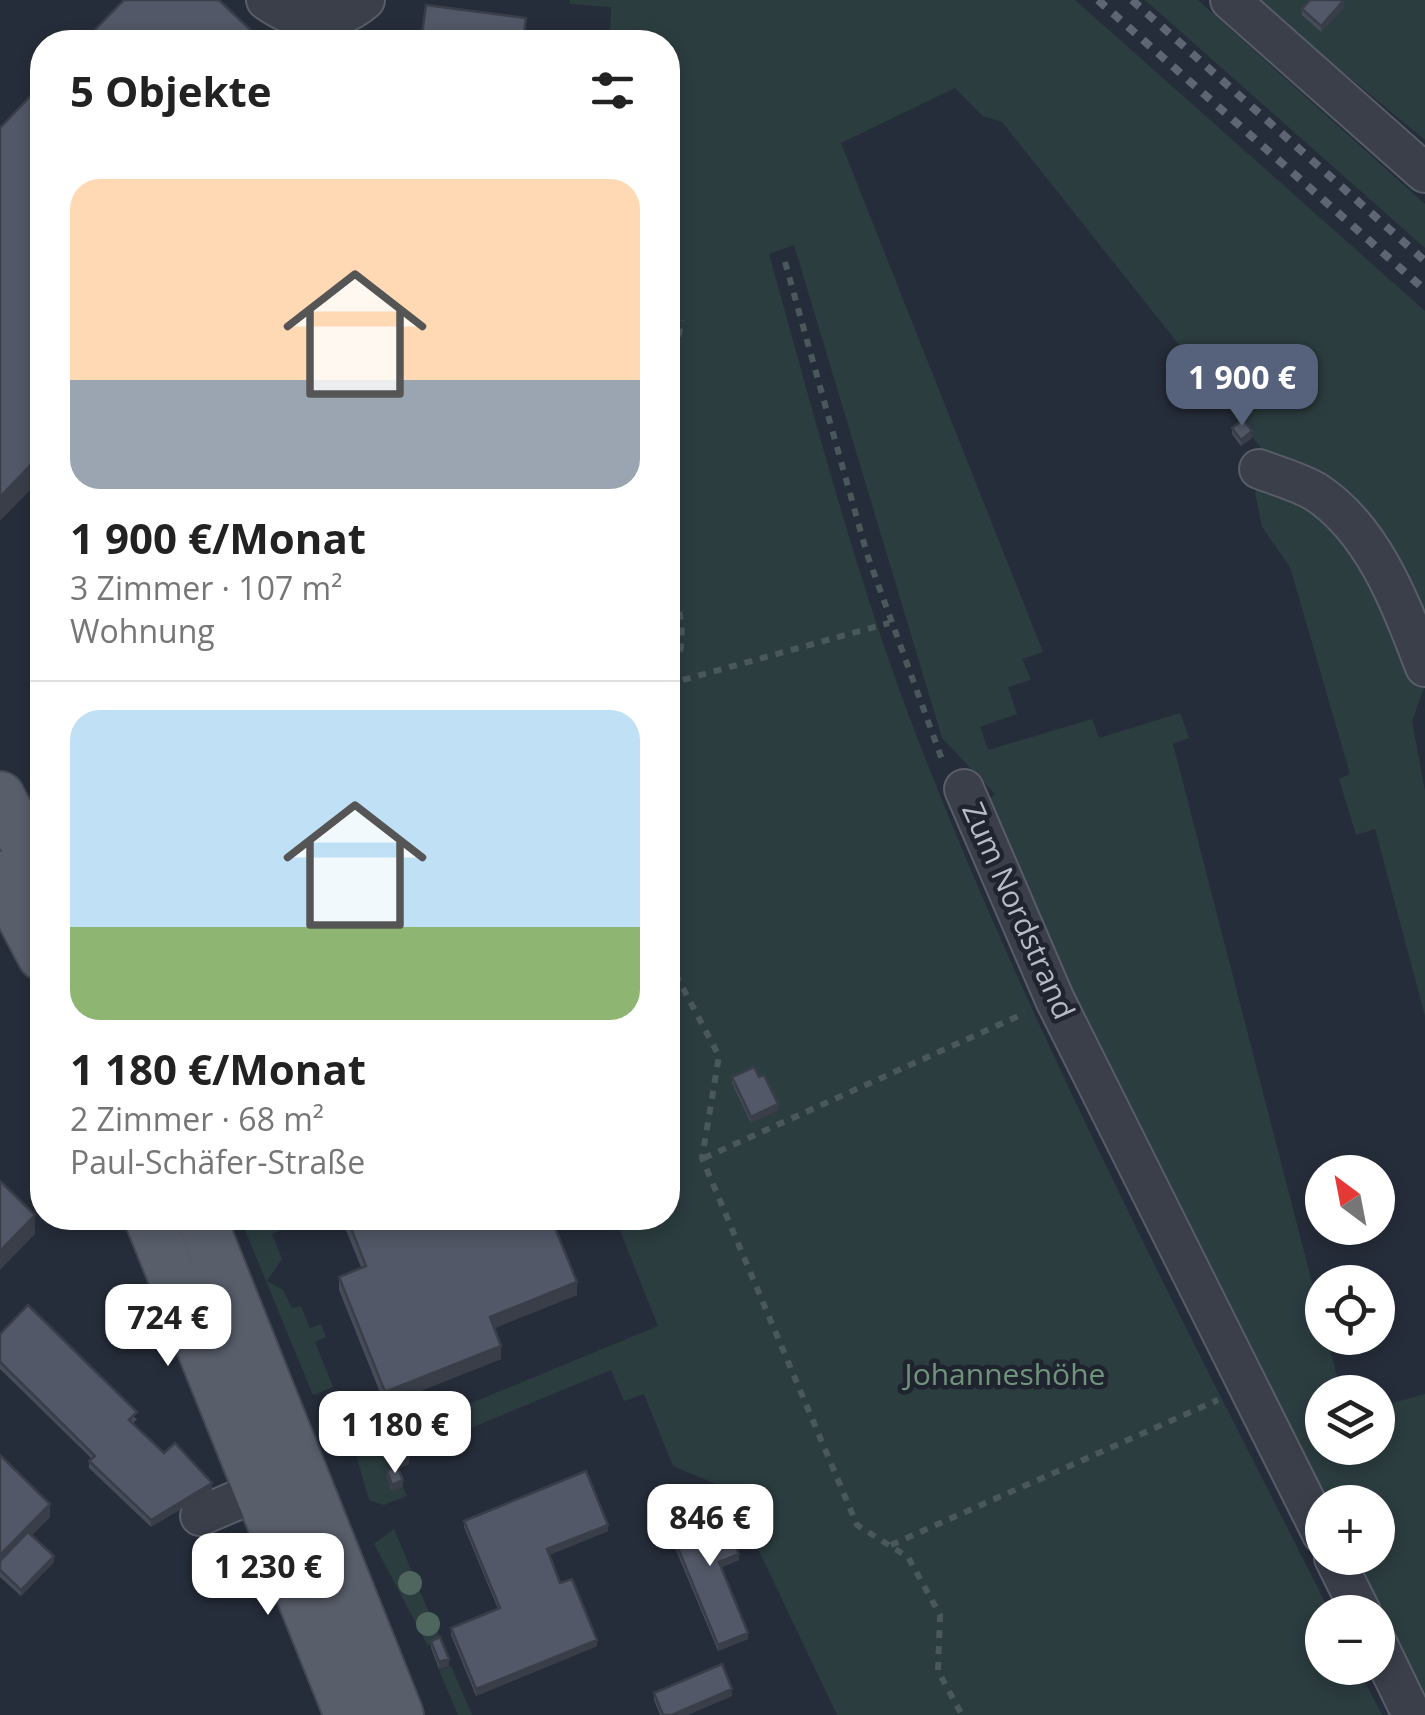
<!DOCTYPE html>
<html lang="de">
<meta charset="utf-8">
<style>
body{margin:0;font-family:"Open Sans",sans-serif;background:#f6f6f6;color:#222;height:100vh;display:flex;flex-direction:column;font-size:38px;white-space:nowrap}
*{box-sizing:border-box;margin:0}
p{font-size:32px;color:#767676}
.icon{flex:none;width:55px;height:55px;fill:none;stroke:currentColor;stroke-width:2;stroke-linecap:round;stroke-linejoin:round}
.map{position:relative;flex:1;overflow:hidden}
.panel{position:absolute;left:30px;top:30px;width:650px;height:1200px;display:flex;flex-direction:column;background:#fff;border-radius:40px;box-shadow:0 5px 15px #0003}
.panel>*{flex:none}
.needle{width:65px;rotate:328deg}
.tools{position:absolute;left:1305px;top:1155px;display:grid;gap:20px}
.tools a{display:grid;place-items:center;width:90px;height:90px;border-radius:50%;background:#fff;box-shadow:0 5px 15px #0003;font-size:50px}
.price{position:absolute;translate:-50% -85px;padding:0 22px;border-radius:20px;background:#fff;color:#222;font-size:32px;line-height:65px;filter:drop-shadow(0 2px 5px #0008)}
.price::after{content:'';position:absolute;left:50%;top:60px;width:30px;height:22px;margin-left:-15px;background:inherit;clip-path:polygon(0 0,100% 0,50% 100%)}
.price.on{background:#56617c;color:#fff}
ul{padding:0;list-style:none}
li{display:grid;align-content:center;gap:20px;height:530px;padding:0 40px}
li+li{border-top:2px solid #e0e0e0}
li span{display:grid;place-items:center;height:310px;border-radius:30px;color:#555}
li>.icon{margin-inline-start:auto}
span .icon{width:180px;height:180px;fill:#fffc;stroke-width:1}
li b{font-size:42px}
h2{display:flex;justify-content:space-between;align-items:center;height:120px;padding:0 40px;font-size:42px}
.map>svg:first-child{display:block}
.green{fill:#2c3d3f}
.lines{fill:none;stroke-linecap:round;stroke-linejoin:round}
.minor-casing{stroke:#585d68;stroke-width:42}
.major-casing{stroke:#434853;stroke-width:52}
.path{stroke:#4a585c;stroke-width:6;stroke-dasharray:8 8;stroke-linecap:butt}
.minor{stroke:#3a3f4a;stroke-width:38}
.major{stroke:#585e6a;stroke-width:48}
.rail{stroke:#5e6573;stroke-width:8;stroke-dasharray:10 10;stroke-linecap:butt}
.tree{fill:#4e665e}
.wall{fill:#474c59}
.shaded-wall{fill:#393e48}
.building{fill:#525867;stroke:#393e48;stroke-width:2.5}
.labels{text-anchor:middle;stroke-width:9;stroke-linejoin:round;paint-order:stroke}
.street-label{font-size:30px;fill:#b5bac6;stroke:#1f242f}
.park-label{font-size:30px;fill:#6f947b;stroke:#1f242f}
</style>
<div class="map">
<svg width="1425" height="1715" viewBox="0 0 1425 1715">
<rect width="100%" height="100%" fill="#262d3a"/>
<path class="green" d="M570 0H1075L1425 311V638L1399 579 1266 454 1002 122 983 116 955 88 841 143 1043 652 1022 659 1031 680 1008 687 1017 714 980 727 988 750 1092 719 1099 738 1180 713 1189 738 1173 744 1322 1321V1338H1327L1341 1392H1322V1448H1378V1407L1425 1394V1711L1347 1558H1378V1502H1322L1086 1025 988 800 995 794 942 738 794 245 769 254C815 419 858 585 920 745 1036 1043 1186 1327 1330 1612H1322V1668H1358L1382 1715H837L730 1490 673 1466 644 1394 624 1401 611 1370 393 1460 397 1469 387 1478 392 1491 403 1487 407 1496 384 1505 369 1500 355 1451 658 1326 615 1218H668V42H610L611 7 570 4Z
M1145 0H1198L1425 204V248Z
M1256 0H1425V140Z
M1268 483 1333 523 1387 604 1424 688 1412 721 1425 791V1016L1375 829 1356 835 1339 779 1350 774 1290 567 1262 527 1255 492Z
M240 1218H279L283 1229 272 1234 282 1259 267 1281 283 1290 292 1308 301 1306 310 1328 321 1324 326 1337 315 1342 333 1387 313 1395Z
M394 1529 441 1641 428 1646 374 1544Z
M451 1666 472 1715H458L439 1670Z"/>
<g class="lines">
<defs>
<path id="minor" d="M266 0C297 23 334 27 365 0
M1230 0 1425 173
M1259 469C1277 476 1299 482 1316 492 1374 530 1401 605 1425 667
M964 789 1055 1000 1322 1534
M200 1516 282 1481
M1334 1558 1361 1612
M1378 1645 1412 1715"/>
<path id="major" d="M0 796 42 876
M0 876 42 956
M149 1218 349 1715
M201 1218 399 1715"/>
</defs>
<use href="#minor" class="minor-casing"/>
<use href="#major" class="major-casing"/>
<path class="path" d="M785 262 867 554 944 765
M668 383 682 320
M668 565C675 600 694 641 670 673L679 681 889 623
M668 960 719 1056 702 1158 857 1525 908 1557 940 1615 938 1671 962 1715
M35 992 42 1012
M704 1158 1025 1013
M891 1545 1218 1400"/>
<use href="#minor" class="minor"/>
<use href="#major" class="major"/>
<path class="rail" d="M1098 0 1425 290
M1132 0 1425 261"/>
</g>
<g class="tree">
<circle cx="410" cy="1583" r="12"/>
<circle cx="428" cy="1624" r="12"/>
</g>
<path class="wall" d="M1344 7 1321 32 1302 15V9Z
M1232 428 1252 438 1241 446 1232 434Z
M732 1077H759L778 1110 751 1123 732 1083Z
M341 1218H551L577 1295 494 1328 501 1359 385 1405 339 1290V1277L361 1267Z
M0 1334 137 1419 133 1423 164 1453 212 1490 151 1527 89 1468V1461L92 1459 0 1369Z
M392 1453 409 1464 398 1469 403 1487 392 1491 387 1477V1471L396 1467 392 1459Z
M0 1455 50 1517 32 1535 54 1562 21 1596 0 1577Z
M464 1521 608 1531 549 1555 560 1583 597 1646 476 1696 451 1635V1628L498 1609 464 1527Z
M668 1524 739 1560 722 1567 748 1639 718 1651 668 1531Z
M431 1641 449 1666 439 1669 431 1648Z
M654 1693 732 1696 687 1715H660L654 1700Z"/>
<path class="shaded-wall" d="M1344 0V7L1321 32V26Z
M1252 431V438L1241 446V440Z
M42 453V478L0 521V497Z
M778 1104V1110L751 1123V1117Z
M35 1215V1234L0 1270V1251Z
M577 1282V1295L490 1330V1317Z
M501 1346V1359L385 1405V1392Z
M409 1458V1464L397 1469V1463Z
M403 1480V1487L392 1491V1485Z
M212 1483V1490L151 1527V1520Z
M50 1504V1517L0 1568V1555Z
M608 1525V1531L547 1556V1549Z
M739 1554V1560L719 1568V1562Z
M54 1556V1562L21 1596V1590Z
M748 1633V1639L718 1651V1645Z
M597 1640V1646L476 1696V1689Z
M449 1659V1666L439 1669V1662Z
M732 1689V1696L687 1715H672Z"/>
<path class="building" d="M124 0H219L263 42H83Z
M1310 0H1344L1321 26 1302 9Z
M426 5 526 18 523 42H421Z
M42 84V453L0 497V128Z
M1243 419 1252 431 1241 440 1232 428Z
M754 1067 759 1077 764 1075 778 1104 751 1117 732 1077Z
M0 1181 35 1215 0 1251Z
M347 1218H551L577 1282 490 1317 501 1346 385 1392 339 1277 366 1266Z
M28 1305 137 1412 129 1420 164 1453 175 1443 212 1483 151 1520 89 1461 95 1456 0 1362V1334Z
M405 1447 409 1458 397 1463 392 1453Z
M0 1455 50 1504 0 1555Z
M397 1466 403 1480 392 1485 387 1471Z
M586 1471 608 1525 547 1549 560 1583 572 1579 597 1640 476 1689 451 1628 500 1608 464 1521Z
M718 1504 739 1554 719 1562 748 1633 718 1645 668 1524Z
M28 1532 54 1556 21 1590 0 1570V1561Z
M440 1637 449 1659 439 1662 431 1641Z
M722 1664 732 1689 672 1715H663L654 1693Z"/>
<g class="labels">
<g class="street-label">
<text transform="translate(1018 911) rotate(66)" y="10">Zum Nordstrand</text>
</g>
<g class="park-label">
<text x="1005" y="1385">Johanneshöhe</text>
</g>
</g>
</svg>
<div class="tools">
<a><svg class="needle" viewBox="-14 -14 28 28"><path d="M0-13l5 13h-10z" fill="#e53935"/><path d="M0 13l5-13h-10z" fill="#767676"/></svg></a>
<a><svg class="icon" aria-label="locate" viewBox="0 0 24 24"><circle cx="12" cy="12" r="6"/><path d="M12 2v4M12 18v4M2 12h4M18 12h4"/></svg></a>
<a><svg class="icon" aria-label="layers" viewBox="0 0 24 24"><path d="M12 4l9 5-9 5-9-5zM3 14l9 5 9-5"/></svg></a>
<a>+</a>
<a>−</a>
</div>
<b class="price on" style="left:1242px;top:429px">1 900 €</b>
<b class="price" style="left:168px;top:1369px">724 €</b>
<b class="price" style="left:395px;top:1476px">1 180 €</b>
<b class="price" style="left:710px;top:1569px">846 €</b>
<b class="price" style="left:268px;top:1618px">1 230 €</b>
<section class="panel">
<h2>5 Objekte<svg class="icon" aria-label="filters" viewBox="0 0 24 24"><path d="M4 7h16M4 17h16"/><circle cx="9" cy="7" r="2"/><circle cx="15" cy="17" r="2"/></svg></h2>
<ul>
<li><span style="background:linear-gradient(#ffd9b3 65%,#9aa5b1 0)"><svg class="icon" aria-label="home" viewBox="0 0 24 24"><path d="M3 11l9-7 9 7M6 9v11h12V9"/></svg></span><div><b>1 900 €/Monat</b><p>3 Zimmer · 107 m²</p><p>Wohnung</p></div></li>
<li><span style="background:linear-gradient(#bfe0f5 70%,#8fb573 0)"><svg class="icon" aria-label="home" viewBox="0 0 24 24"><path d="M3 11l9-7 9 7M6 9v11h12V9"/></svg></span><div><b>1 180 €/Monat</b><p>2 Zimmer · 68 m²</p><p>Paul-Schäfer-Straße</p></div></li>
</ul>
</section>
</div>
